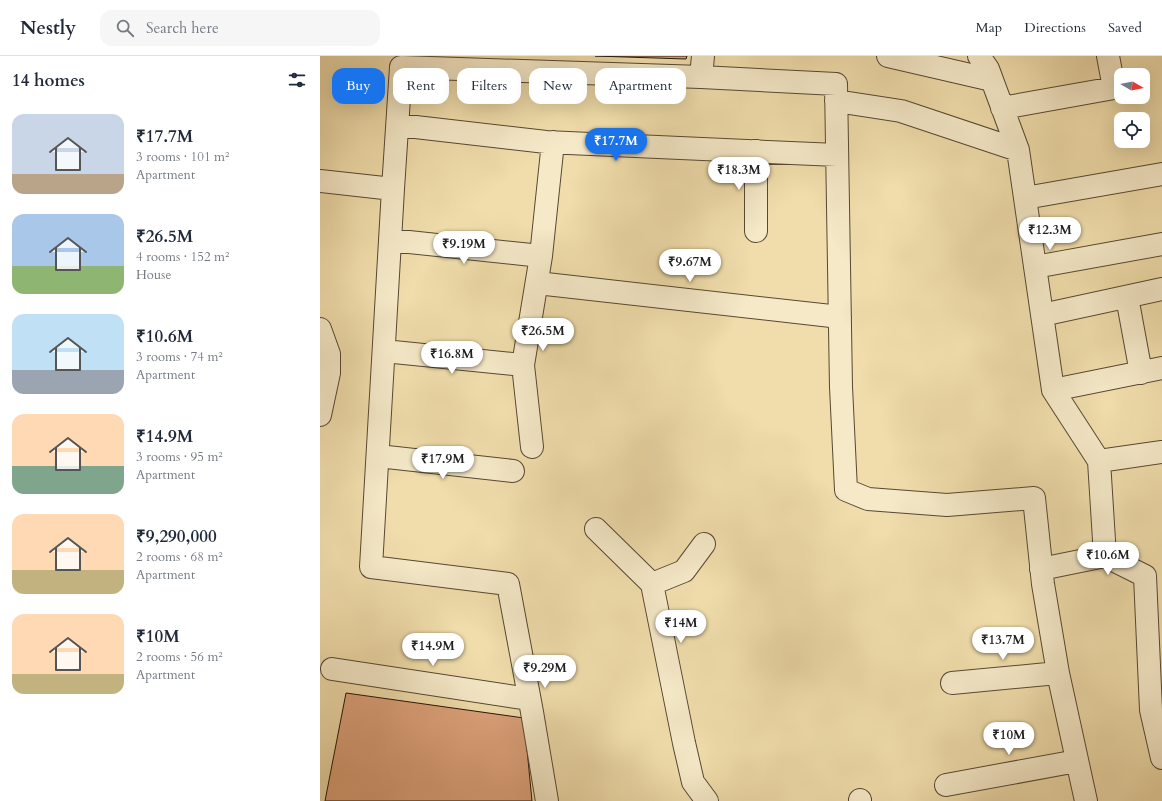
<!DOCTYPE html>
<meta charset="utf-8">
<style>
body{margin:0;font-family:Cardo,serif;background:#f6f6f7;color:#1f2937;height:100vh;display:flex;flex-direction:column;font-size:15px;white-space:nowrap}
*{box-sizing:border-box;margin:0}
p{font-size:13px;color:#747a83}
.icon{flex:none;width:22px;height:22px;fill:none;stroke:currentColor;stroke-width:2;stroke-linecap:round;stroke-linejoin:round}
.map{position:relative;flex:1;overflow:hidden}
.details{display:flex;flex-direction:column;background:#fff;width:320px}
.details>*{flex:none}
.banner{position:absolute;left:12px;top:12px;width:380px;height:36px;display:flex;gap:8px}
.needle{width:26px;rotate:99deg}
.fabs{position:absolute;left:794px;top:12px;display:grid;gap:8px}
.fabs a{display:grid;place-items:center;width:36px;height:36px;border-radius:8px;background:#fff;box-shadow:0 4px 16px #0002;font-size:20px}
.price{position:absolute;translate:-50% -34px;padding:0 9px;border-radius:14px;background:#fff;color:#222;font-size:13px;line-height:26px;filter:drop-shadow(0 1px 2px #0008)}
.price::after{content:'';position:absolute;left:50%;top:24px;width:12px;height:9px;margin-left:-6px;background:inherit;clip-path:polygon(0 0,100% 0,50% 100%)}
.price.on{background:#1a73e8;color:#fff}
ul{padding:0;list-style:none}
li{display:flex;align-items:center;gap:12px;height:100px;padding:0 12px}
li span{display:grid;place-items:center;flex:none;width:112px;height:80px;border-radius:12px;color:#555}
li>.icon{margin-inline-start:auto}
span .icon{width:48px;height:48px;fill:#fffc;stroke-width:1}
li b{font-size:17px}
h2{display:flex;justify-content:space-between;align-items:center;height:48px;padding:0 12px;font-size:17px}
.chip{padding:0 14px;border-radius:12px;background:#fff;box-shadow:0 4px 16px #0002;font-size:14px;line-height:36px}
.chip.on{background:#1a73e8;color:#fff}
header{display:flex;align-items:center;gap:24px;box-sizing:border-box;height:56px;padding:0 20px;background:#fff;border-bottom:1px solid #e0e1e3}
header strong{font-size:19px}
nav{display:flex;gap:22px;margin-inline-start:auto;font-size:14px}
.search{width:280px;height:36px;background:#f6f6f7;display:flex;align-items:center;gap:10px;box-sizing:border-box;padding:0 14px;border-radius:12px;color:#747a83;font-size:15px}
main{display:flex;flex:1;min-height:0}
.map>svg:first-child{display:block}
.building{fill:#dda27b;stroke:#23160b}
.lines{fill:none;stroke-linecap:round;stroke-linejoin:round}
.minor-casing{stroke:#564833;stroke-width:24}
.minor{stroke:#f5e9c8;stroke-width:22}
</style>
<header>
<strong>Nestly</strong>
<div class="search"><svg class="icon" aria-label="search" viewBox="0 0 24 24"><circle cx="10" cy="10" r="6"/><path d="M15 15l6 6"/></svg>Search here</div>
<nav><a>Map</a><a>Directions</a><a>Saved</a></nav>
</header>
<main>
<section class="details">
<h2>14 homes<svg class="icon" aria-label="filters" viewBox="0 0 24 24"><path d="M4 7h16M4 17h16"/><circle cx="9" cy="7" r="2"/><circle cx="15" cy="17" r="2"/></svg></h2>
<ul>
<li><span style="background:linear-gradient(#c9d6e8 75%,#b9a48a 0)"><svg class="icon" aria-label="home" viewBox="0 0 24 24"><path d="M3 11l9-7 9 7M6 9v11h12V9"/></svg></span><div><b>₹17.7M</b><p>3 rooms · 101 m²</p><p>Apartment</p></div></li>
<li><span style="background:linear-gradient(#a9c7e8 65%,#8fb573 0)"><svg class="icon" aria-label="home" viewBox="0 0 24 24"><path d="M3 11l9-7 9 7M6 9v11h12V9"/></svg></span><div><b>₹26.5M</b><p>4 rooms · 152 m²</p><p>House</p></div></li>
<li><span style="background:linear-gradient(#bfe0f5 70%,#9aa5b1 0)"><svg class="icon" aria-label="home" viewBox="0 0 24 24"><path d="M3 11l9-7 9 7M6 9v11h12V9"/></svg></span><div><b>₹10.6M</b><p>3 rooms · 74 m²</p><p>Apartment</p></div></li>
<li><span style="background:linear-gradient(#ffd9b3 65%,#7fa58c 0)"><svg class="icon" aria-label="home" viewBox="0 0 24 24"><path d="M3 11l9-7 9 7M6 9v11h12V9"/></svg></span><div><b>₹14.9M</b><p>3 rooms · 95 m²</p><p>Apartment</p></div></li>
<li><span style="background:linear-gradient(#ffd9b3 70%,#c2b280 0)"><svg class="icon" aria-label="home" viewBox="0 0 24 24"><path d="M3 11l9-7 9 7M6 9v11h12V9"/></svg></span><div><b>₹9,290,000</b><p>2 rooms · 68 m²</p><p>Apartment</p></div></li>
<li><span style="background:linear-gradient(#ffd9b3 75%,#c2b280 0)"><svg class="icon" aria-label="home" viewBox="0 0 24 24"><path d="M3 11l9-7 9 7M6 9v11h12V9"/></svg></span><div><b>₹10M</b><p>2 rooms · 56 m²</p><p>Apartment</p></div></li>
</ul>
</section>
<div class="map">
<svg width="842" height="745" viewBox="0 0 842 745">
<rect width="100%" height="100%" fill="#f0ddab"/>
<filter id="stains"><feTurbulence type="fractalNoise" baseFrequency=".005" numOctaves="4"/><feColorMatrix values="0 0 0 0 .2 0 0 0 0 .09 0 0 0 0 .02 0 0 0 .5 -.17"/></filter>
<radialGradient id="worn" r=".72"><stop offset=".6" stop-color="#630" stop-opacity="0"/><stop offset="1" stop-color="#630" stop-opacity=".3"/></radialGradient>
<path class="building" d="M275 0H367L366 3Z
M26 637 204 662 212 745H5Z"/>
<g class="lines">
<defs>
<path id="minor" d="M568 0 672 24
M659 0 668 13 698 94 733 334 842 312
M381 21 516 28 521 331 526 434 548 443 627 449 714 442 723 528 738 617 766 745
M516 45 581 55 698 94
M682 52 794 32 788 0
M78 69 226 86 517 99
M0 125 73 133 81 11 381 21 383 0
M73 133 51 511 188 528 212 656 227 745
M705 142 842 118
M436 175V95
M70 184 221 200
M715 211 842 188
M217 227 520 261
M807 241 821 317
M722 259 842 233
M0 273 9 298V317L0 359
M64 295 203 309
M733 334 779 405 785 500 825 520 831 654 842 702
M212 391 203 309 221 200 233 86
M58 400 193 415
M779 405 842 396
M276 473 332 528 364 687 373 726 387 745
M721 513 785 500
M332 528 364 515 384 488
M12 613 209 643
M632 627 738 617
M626 729 757 705
M540 744V745"/>
</defs>
<use href="#minor" class="minor-casing"/>
<use href="#minor" class="minor"/>
</g>
<rect width="100%" height="100%" filter="url(#stains)"/>
<rect width="100%" height="100%" fill="url(#worn)"/>
</svg>
<div class="fabs">
<a><svg class="needle" viewBox="-14 -14 28 28"><path d="M0-13l5 13h-10z" fill="#e53935"/><path d="M0 13l5-13h-10z" fill="#747a83"/></svg></a>
<a><svg class="icon" aria-label="locate" viewBox="0 0 24 24"><circle cx="12" cy="12" r="6"/><path d="M12 2v4M12 18v4M2 12h4M18 12h4"/></svg></a>
</div>
<b class="price on" style="left:296px;top:106px">₹17.7M</b>
<b class="price" style="left:419px;top:135px">₹18.3M</b>
<b class="price" style="left:730px;top:195px">₹12.3M</b>
<b class="price" style="left:144px;top:209px">₹9.19M</b>
<b class="price" style="left:370px;top:227px">₹9.67M</b>
<b class="price" style="left:223px;top:296px">₹26.5M</b>
<b class="price" style="left:132px;top:319px">₹16.8M</b>
<b class="price" style="left:123px;top:424px">₹17.9M</b>
<b class="price" style="left:788px;top:520px">₹10.6M</b>
<b class="price" style="left:361px;top:588px">₹14M</b>
<b class="price" style="left:683px;top:605px">₹13.7M</b>
<b class="price" style="left:113px;top:611px">₹14.9M</b>
<b class="price" style="left:225px;top:633px">₹9.29M</b>
<b class="price" style="left:689px;top:700px">₹10M</b>
<div class="banner">
<a class="chip on">Buy</a>
<a class="chip">Rent</a>
<a class="chip">Filters</a>
<a class="chip">New</a>
<a class="chip">Apartment</a>
</div>
</div>
</main>
